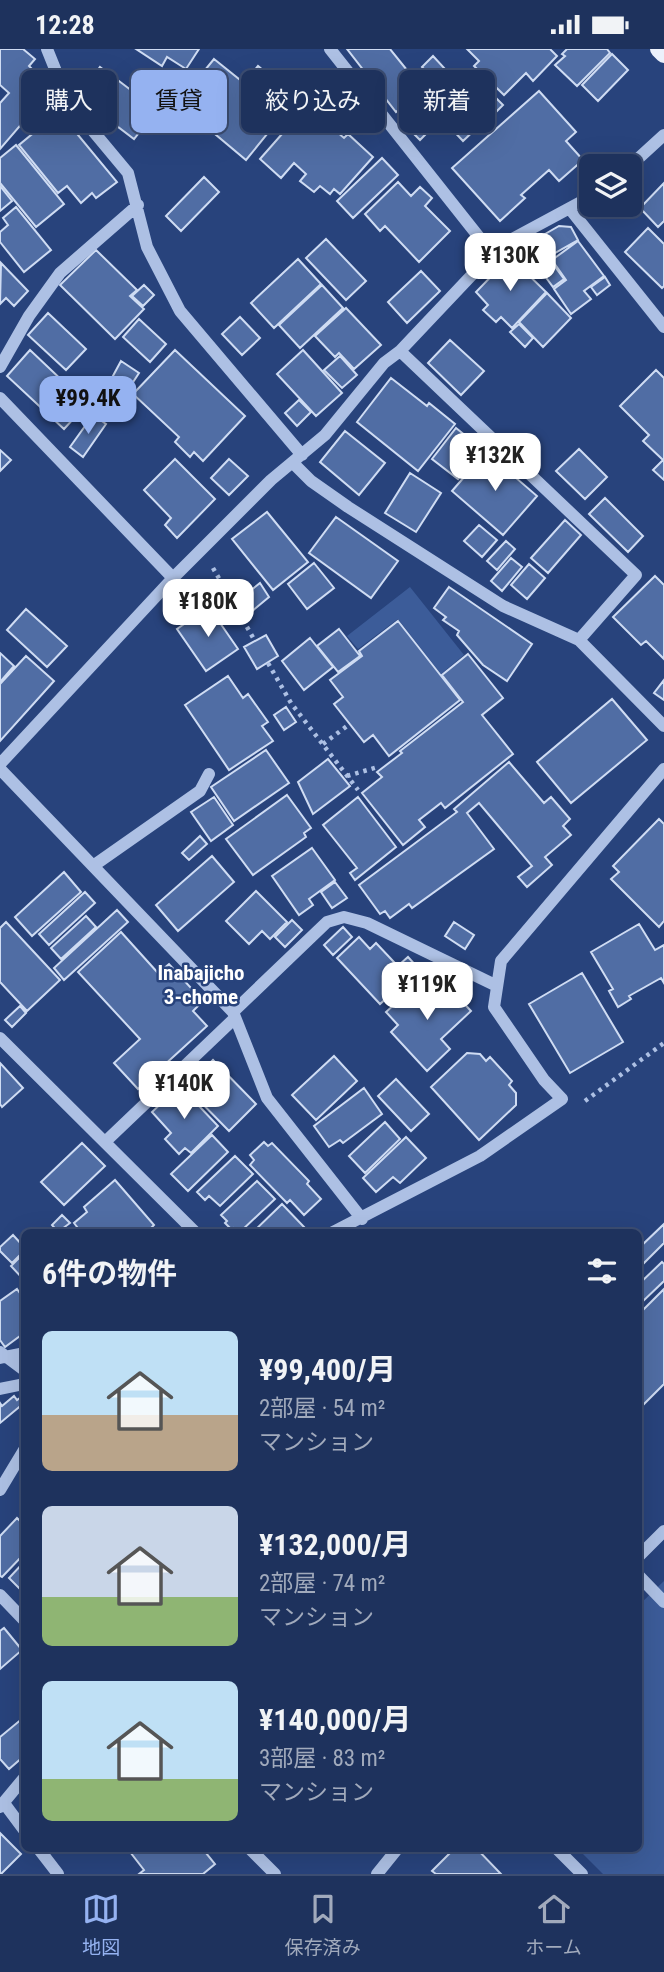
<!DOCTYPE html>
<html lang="ja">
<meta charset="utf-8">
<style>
body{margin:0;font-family:"Roboto Condensed","Noto Sans JP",sans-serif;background:#2b3e66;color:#f1f3f6;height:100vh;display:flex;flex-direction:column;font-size:26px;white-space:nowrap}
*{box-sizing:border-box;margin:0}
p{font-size:23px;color:#a1aabc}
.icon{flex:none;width:38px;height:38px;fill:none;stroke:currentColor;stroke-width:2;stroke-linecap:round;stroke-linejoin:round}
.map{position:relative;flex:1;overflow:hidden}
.panel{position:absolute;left:21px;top:1180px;width:621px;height:623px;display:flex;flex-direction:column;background:#1e325d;border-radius:10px;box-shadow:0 7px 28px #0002,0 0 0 2px #3c4d72}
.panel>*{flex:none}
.guide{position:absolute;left:21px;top:21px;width:623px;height:63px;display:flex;gap:14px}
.tools{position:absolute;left:579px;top:105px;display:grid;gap:14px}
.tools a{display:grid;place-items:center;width:63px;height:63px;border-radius:10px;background:#1e325d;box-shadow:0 7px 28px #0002,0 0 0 2px #3c4d72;font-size:35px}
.price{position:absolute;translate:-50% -60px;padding:0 16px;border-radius:14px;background:#fff;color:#222;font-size:23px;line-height:46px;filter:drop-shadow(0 2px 4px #0008)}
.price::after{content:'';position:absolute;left:50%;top:42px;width:21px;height:16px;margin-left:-10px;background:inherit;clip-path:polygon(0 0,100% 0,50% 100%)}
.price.active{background:#95b2f1;color:#111}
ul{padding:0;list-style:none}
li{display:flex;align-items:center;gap:21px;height:175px;padding:0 21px}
li span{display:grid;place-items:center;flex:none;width:196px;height:140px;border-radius:10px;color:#555}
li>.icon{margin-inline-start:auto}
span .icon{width:84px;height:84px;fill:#fffc;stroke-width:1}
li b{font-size:30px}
h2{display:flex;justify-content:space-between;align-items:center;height:84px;padding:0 21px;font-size:30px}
.chip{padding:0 24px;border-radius:10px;background:#1e325d;box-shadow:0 7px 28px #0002,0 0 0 2px #3c4d72;font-size:24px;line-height:63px}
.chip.active{background:#95b2f1;color:#111}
.status{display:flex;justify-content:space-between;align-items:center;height:49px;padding:0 35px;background:#1e325d;direction:ltr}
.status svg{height:19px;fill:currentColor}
.dock{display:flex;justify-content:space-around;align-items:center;height:98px;border-top:2px solid #3c4d72;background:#1e325d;font-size:19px;color:#a1aabc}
.dock a{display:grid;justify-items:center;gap:4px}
.dock .active{color:#95b2f1}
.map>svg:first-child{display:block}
.green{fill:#3c5c99}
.building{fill:#506da4;stroke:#cfdcf3;stroke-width:2}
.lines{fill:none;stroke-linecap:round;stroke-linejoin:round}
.path{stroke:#adc0e4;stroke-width:4.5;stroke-dasharray:3.5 5;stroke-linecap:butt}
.minor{stroke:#adc0e4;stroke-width:12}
.major{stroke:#ecf1fc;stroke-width:18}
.labels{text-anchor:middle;stroke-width:5;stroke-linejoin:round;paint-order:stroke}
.neighbourhood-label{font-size:21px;font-weight:bold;fill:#fff;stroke:#28437c}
</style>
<div class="status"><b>12:28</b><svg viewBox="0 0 49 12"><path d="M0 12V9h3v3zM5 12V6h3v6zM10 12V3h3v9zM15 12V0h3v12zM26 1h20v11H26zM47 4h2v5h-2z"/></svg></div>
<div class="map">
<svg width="664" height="1825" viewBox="0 0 664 1825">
<rect width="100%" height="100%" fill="#28437c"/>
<path class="green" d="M410 538 464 606 441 625 398 570 358 600 347 587Z
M664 1532V1825H603L577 1799H639V1556Z"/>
<path class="building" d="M0 0H23L35 10 29 17 36 24 26 35 43 50 0 100V54L9 44 0 36Z
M136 0H199L186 20 167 8 162 17Z
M347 0H390L415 31 424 24 432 35 396 63Z
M467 0H550L557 7 533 32 526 24 504 46 474 17 479 12Z
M567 0H607L610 4 577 37 555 16 565 7 562 5Z
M612 5 628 21 598 52 582 36Z
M433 7 445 20 435 31 422 18Z
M214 10 244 34 258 17 291 45 263 80 268 84 246 111 178 54Z
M100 18 112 27 104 38 92 29Z
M447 25 466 44 420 91 401 72Z
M115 29 157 61 134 90 92 58Z
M326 35 350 57 331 78 344 89 348 85 373 108 340 145 334 140 330 145 320 137 314 143 300 132 306 125 294 114 281 129 260 110Z
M539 42 576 83 566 92 583 111 559 132 549 121 521 146 525 149 500 172 452 119Z
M495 48 503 56 484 75 476 67Z
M465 59 481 75 463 92 448 76Z
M59 63 117 133 96 149 92 144 81 154 67 137 58 144 19 96Z
M16 96 64 155 36 178 0 134V109Z
M382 109 398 126 353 169 337 152Z
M204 128 219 143 181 182 166 167Z
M398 133 411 147 420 138 432 149 425 157 450 182 419 213 385 177 380 182 365 165Z
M664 134V172L658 178 640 159Z
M0 137 12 152 0 162Z
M16 158 51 201 24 223 0 193V183L8 176 3 169Z
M559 177 571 178 578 191 525 221 514 203Z
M648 179 664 195V237L662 239 625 203Z
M326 190 366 232 346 251 306 209Z
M578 192 604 227 584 242 591 250 571 265 554 240 566 231 552 211Z
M96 201 137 241 130 247 144 260 115 290 60 236Z
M510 208 546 243 512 279 501 268 496 273 483 261 488 256 476 243Z
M298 210 321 235 274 279 251 254Z
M550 211 564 230 553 238 539 219Z
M1 214 28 242 14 257 6 249 0 255Z
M421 222 440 242 407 274 388 253Z
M605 228 610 236 597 246 591 238Z
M144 236 154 246 143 257 132 247Z
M322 236 343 259 300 299 279 276Z
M547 244 571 269 543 298 519 273Z
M346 259 381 296 354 320 339 304 335 308 315 287Z
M48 264 86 300 66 321 28 286Z
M240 268 260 289 242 306 222 285Z
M139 270 166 295 150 313 123 288Z
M519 275 533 289 525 298 510 283Z
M450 291 484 322 461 346 428 314Z
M30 301 87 355 64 380 7 327Z
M175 301 245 367 203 412 194 403 190 408 175 393 179 388 133 345Z
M303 301 342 344 316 367 277 325Z
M340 307 357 326 342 339 324 321Z
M121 312 139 324 111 367 100 361 105 354 100 351Z
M656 321 664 329V431L653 421 663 411 643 392 649 386 620 357Z
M391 329 427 357 429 354 455 375 418 422 357 373Z
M299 351 311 363 297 377 285 364Z
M93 366 106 375 83 408 70 398Z
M456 379 482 400 458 430 432 410Z
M345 382 385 414 359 446 320 413Z
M579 400 607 428 585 450 556 422Z
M0 401 11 411 0 422Z
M486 403 537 447 503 486 452 442Z
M175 410 215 450 177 489 165 476 171 469 144 441Z
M229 410 248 427 229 446 211 429Z
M410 424 441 444 416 483 385 464Z
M605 449 643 487 628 503 589 465Z
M267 463 308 513 273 541 232 490Z
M336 468 398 512 371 549 309 504Z
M565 471 581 486 548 524 531 509Z
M479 476 497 491 482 508 464 492Z
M506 492 515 500 497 521 487 512Z
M511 509 522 518 502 542 491 532Z
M314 514 334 539 307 560 288 535Z
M529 515 545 529 527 550 511 536Z
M655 527 664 536V610L646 592 641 596 613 568Z
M260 534 269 548 251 563 240 550Z
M449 538 532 595 507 632 483 616 457 586 459 582 443 571 446 568 434 559Z
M209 558 238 600 206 622 177 580Z
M26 560 67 597 47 618 7 581Z
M398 572 460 651 389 707 373 686 364 693 334 655 343 648 330 631 362 607 359 602Z
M339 580 360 607 338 623 317 597Z
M266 586 278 607 257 620 244 598Z
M310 589 333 618 304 641 282 612Z
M0 604 14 617 0 633Z
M468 605 503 649 482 666 513 705 445 759 441 754 419 771 425 778 403 796 362 744 382 728 377 723 402 704 400 702 463 653 442 626Z
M26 607 54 632 0 692V635Z
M228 627 243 649 248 645 268 673 262 677 273 692 229 721 185 656Z
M664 631V651L654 644Z
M612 650 647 691 571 754 537 713Z
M286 658 296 673 284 681 274 666Z
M266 701 289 734 234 772 211 738Z
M328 710 350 737 313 765 298 733Z
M509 713 544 754 551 748 570 770 563 777 571 786 545 808 552 816 527 838 518 828 532 817 479 754 467 764 494 800 412 859 409 855 390 869 385 862 380 865 359 836 457 763 454 760Z
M287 746 311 779 304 784 306 788 253 826 226 790Z
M214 748 233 776 211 792 191 763Z
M358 748 396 798 355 831 350 824 357 819 323 776Z
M659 770 664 775V872L659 878 611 830 619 823 613 817Z
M200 787 207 795 189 811 182 804Z
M312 799 335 831 309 850 313 856 299 866 272 827Z
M212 807 234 833 178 882 156 856Z
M64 823 81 843 32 887 15 868Z
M335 833 347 849 332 859 321 843Z
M256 842 287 873 270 890 262 882 249 895 226 872Z
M85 843 95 854 49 896 39 885Z
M117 861 128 873 64 931 54 919Z
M86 867 96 878 61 910 51 899Z
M292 871 302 881 285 898 275 888Z
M6 873 60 931 27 962 0 933V879Z
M454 873 474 886 465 900 445 887Z
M639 875 655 901 664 896V934L661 929 629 947 631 950 618 958 609 942 613 940 591 903Z
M343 878 352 888 333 906 324 896Z
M121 883 158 924 169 915 203 952 193 962 207 977 138 1040 114 1014 140 990 78 923Z
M359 888 370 900 376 894 409 929 380 955 337 909Z
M408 908 419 920 412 927 400 915Z
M582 924 623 993 570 1024 529 955Z
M420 932 434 946 446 935 471 962 441 990 450 1000 427 1022 391 983 398 976 386 963Z
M20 957 26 964 12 978 5 971Z
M467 1004 480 1005 486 1012 490 1008 512 1032 509 1036 516 1044V1056L479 1091 431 1038Z
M334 1007 357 1032 316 1071 292 1046Z
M213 1011 256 1055 229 1082 186 1038Z
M0 1014 23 1039 2 1058 0 1055Z
M396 1030 429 1065 411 1082 378 1047Z
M180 1037 218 1077 191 1104 185 1099 179 1105 165 1090 171 1084 152 1063Z
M364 1039 382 1065 343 1094 340 1091 329 1098 314 1077Z
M385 1073 400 1090 365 1124 349 1107Z
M212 1086 228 1103 188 1142 171 1125Z
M406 1088 426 1109 400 1134 393 1128 376 1143 363 1129Z
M264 1093 268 1097 272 1094 309 1132 307 1135 321 1150 304 1166 290 1151 287 1154 250 1116 254 1111 250 1106Z
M82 1094 105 1117 64 1156 41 1133Z
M235 1107 253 1125 220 1157 209 1147 205 1151 197 1143Z
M115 1131 154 1176 151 1179 154 1183H81L74 1174 87 1163 84 1158Z
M257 1132 275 1150 240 1183 234 1179 232 1181 225 1174 227 1172 221 1166Z
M282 1155 305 1179 301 1183H253Z
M62 1166 70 1174 58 1183 52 1176Z
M664 1175V1194L639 1219V1199Z
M13 1186 24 1198V1202L12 1214 0 1202V1198Z
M24 1204V1231L11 1217Z
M662 1213 664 1215V1232L639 1256V1235Z
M17 1240 24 1250V1284L5 1298 0 1291V1252Z
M664 1240V1335L639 1360V1265Z
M24 1346V1354L0 1374V1354L2 1357 14 1347 17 1351Z
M17 1469 24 1476V1505L2 1528 0 1527V1487Z
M24 1513V1544L9 1529Z
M4 1579 22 1601 0 1620V1582Z
M23 1669 24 1707 9 1720 0 1710V1688Z
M0 1784 21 1805 1 1825H0Z
M127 1799H202L215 1815 203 1825H139L144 1821Z
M455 1799H476L501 1825H436L432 1822Z"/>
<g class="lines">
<path class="path" d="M213 519 255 592
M268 614 291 654 358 741
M323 695 347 677
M347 727 378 718
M585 1052 664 994"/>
<path class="minor" d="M47 0 68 52 128 124 147 198 180 262 302 406
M330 0 490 202
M630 117 664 86
M570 160 664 278
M0 318 29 267 60 224 138 156
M0 349 173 529
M293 414 311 432 348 458 503 557 579 591 636 526 400 302
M579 591 664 677
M0 715 173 529 271 431 325 386 384 314 400 302 486 211 490 202 592 147
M0 720 233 963 267 1049 362 1170
M93 817 200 742 209 725
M233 963 327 873 344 868 367 874 497 937
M0 989 195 1183
M105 1093 235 969
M333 1183 480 1107 562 1050 544 1031 494 958 501 912 664 720
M0 1303 24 1321
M0 1309 24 1304
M0 1340 24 1335
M0 1441 24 1401
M639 1507 664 1482
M639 1527 664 1553
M0 1546 24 1571
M4 1754 24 1781
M0 1758 24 1729
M38 1799 58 1825
M249 1799 275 1825
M556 1799 582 1825
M377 1825 398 1799"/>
<path class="major" d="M659 0 664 5"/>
</g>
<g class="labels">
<g class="neighbourhood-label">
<text x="201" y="931">Inabajicho<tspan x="201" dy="24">3-chome</tspan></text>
</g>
</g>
</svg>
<div class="tools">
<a><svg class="icon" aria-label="layers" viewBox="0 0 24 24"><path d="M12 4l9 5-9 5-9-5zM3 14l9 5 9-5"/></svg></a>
</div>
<b class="price" style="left:510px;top:244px">¥130K</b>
<b class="price active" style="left:88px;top:387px">¥99.4K</b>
<b class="price" style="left:495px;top:444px">¥132K</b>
<b class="price" style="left:208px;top:590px">¥180K</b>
<b class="price" style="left:427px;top:973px">¥119K</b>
<b class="price" style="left:184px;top:1072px">¥140K</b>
<div class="guide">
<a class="chip">購入</a>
<a class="chip active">賃貸</a>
<a class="chip">絞り込み</a>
<a class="chip">新着</a>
</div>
<section class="panel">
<h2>6件の物件<svg class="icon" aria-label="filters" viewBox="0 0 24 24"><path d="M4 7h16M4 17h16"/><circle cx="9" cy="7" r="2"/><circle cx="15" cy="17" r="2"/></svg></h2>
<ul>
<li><span style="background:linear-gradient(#bfe0f5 60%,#b9a48a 0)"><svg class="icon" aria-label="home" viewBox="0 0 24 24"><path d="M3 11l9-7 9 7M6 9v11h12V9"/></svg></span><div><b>¥99,400/月</b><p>2部屋 · 54 m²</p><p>マンション</p></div></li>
<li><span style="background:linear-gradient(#c9d6e8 65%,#8fb573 0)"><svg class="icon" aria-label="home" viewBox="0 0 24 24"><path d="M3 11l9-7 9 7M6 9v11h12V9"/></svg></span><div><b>¥132,000/月</b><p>2部屋 · 74 m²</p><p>マンション</p></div></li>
<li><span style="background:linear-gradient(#bfe0f5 70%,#8fb573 0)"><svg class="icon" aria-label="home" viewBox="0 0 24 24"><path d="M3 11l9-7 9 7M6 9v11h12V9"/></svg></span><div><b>¥140,000/月</b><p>3部屋 · 83 m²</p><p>マンション</p></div></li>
</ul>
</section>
</div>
<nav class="dock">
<a class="active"><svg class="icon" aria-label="map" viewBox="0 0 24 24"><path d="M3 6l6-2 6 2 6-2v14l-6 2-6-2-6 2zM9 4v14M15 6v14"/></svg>地図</a>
<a><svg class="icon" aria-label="saved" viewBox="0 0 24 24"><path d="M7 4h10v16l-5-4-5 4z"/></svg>保存済み</a>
<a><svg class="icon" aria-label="home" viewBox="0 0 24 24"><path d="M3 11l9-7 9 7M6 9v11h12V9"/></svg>ホーム</a>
</nav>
